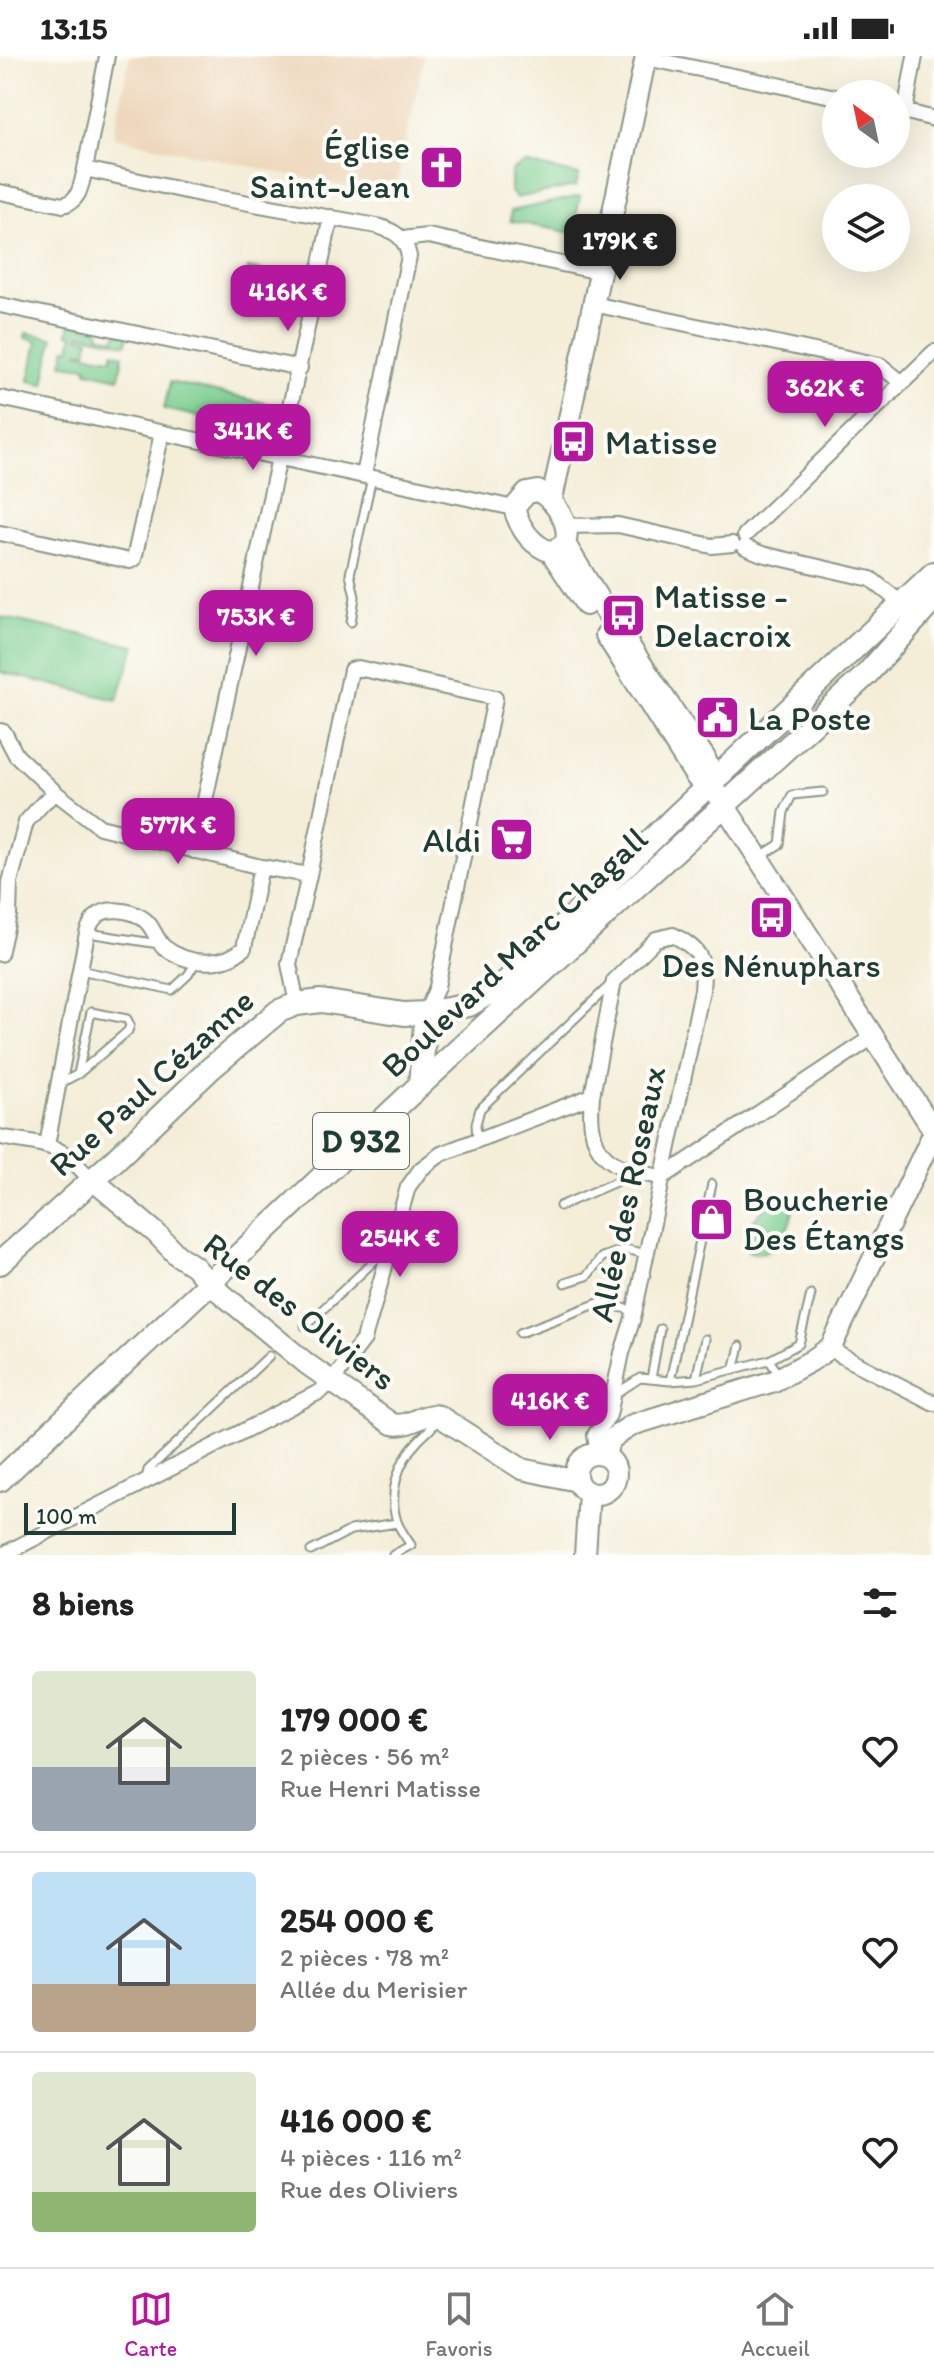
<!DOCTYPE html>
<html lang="fr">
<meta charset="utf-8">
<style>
body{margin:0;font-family:Itim,sans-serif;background:#f2f2f2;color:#222;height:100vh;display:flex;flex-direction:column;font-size:30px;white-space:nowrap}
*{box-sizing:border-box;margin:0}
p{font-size:26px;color:#767676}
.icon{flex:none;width:44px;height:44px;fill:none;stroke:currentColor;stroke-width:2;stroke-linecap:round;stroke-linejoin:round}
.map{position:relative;height:1499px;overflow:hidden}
.drawer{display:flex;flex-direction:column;background:#fff;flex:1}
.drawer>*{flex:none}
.needle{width:52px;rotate:327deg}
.buttons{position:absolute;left:822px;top:24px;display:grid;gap:16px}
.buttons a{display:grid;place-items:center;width:88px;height:88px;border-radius:50%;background:#fff;box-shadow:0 8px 32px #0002;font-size:40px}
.scale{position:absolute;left:24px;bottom:20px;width:212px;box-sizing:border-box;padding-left:8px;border:4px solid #1f3d34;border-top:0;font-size:22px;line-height:28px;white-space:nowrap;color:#1f3d34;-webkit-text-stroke:6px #fdfcf7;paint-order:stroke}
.price{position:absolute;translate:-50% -68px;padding:0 18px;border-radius:16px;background:#b5179e;color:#fff;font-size:26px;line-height:52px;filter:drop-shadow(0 2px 4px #0008)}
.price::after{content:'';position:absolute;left:50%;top:48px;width:24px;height:18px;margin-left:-12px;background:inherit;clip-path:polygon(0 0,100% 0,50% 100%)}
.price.current{background:#222;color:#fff}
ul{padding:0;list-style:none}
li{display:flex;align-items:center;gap:24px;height:200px;padding:0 32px}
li+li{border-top:2px solid #e0e0e0}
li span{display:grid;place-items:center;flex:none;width:224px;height:160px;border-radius:8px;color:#555}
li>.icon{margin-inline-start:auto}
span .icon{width:96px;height:96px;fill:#fffc;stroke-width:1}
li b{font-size:34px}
h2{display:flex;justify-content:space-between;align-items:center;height:96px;padding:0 32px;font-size:34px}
.status{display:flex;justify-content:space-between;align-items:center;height:56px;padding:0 40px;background:#fff;direction:ltr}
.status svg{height:22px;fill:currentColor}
.tabs{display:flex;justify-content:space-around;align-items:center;height:112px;border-top:2px solid #e0e0e0;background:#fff;font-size:22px;color:#767676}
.tabs a{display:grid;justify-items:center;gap:4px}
.tabs .current{color:#b5179e}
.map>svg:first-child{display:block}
.built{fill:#eed7bb}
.green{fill:#7cce90;stroke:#4e8662;stroke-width:2}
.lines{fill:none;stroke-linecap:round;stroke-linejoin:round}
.lane-casing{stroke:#8a9686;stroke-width:11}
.street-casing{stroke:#8a9686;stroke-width:18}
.secondary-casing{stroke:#8a9686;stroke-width:24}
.primary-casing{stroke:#8a9686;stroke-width:26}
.lane{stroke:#fff;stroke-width:7}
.street{stroke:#fff;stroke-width:14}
.secondary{stroke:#fff;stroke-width:20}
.primary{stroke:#fff;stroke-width:22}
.labels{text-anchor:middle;stroke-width:8;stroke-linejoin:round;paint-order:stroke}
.shield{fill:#fdfcf7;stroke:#62766e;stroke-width:2}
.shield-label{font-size:32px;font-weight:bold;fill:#1f3d34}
.poi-label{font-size:34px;fill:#1f3d34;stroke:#fdfcf7;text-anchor:start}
.street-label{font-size:34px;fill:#1f3d34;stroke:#fdfcf7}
</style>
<div class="status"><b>13:15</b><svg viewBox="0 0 49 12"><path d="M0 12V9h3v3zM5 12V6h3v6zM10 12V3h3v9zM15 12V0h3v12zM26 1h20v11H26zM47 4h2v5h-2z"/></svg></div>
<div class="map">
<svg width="934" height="1499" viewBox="0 0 934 1499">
<rect width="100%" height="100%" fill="#fdfcf7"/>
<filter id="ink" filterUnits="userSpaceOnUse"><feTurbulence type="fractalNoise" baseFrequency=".0125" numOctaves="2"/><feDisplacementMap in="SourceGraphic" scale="16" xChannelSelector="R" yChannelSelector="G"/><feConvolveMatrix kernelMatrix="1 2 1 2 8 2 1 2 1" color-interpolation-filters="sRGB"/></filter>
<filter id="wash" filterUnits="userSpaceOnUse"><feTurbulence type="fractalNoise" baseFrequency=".006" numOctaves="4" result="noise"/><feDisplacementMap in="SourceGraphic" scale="32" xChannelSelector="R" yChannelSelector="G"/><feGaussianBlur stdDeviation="1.8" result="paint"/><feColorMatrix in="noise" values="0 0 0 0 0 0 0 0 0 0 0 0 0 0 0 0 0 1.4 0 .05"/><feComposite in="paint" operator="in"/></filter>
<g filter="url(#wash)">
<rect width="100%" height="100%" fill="#f4eed9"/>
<path class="built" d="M130 0H424L394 141 113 81Z"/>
<path class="green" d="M525 107 579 119 576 130 516 142 511 136V115Z
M580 140 573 177 510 165 511 155Z
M248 212 289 220 286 239 245 231Z
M70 267 100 274 99 279 115 283 117 277 128 279 126 288 80 278 79 281 89 283 87 296 79 295 78 297 112 302 113 296 123 299 119 322 87 315V311L62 308 66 292 70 293 73 279 68 278Z
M26 277 53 282 44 328 29 325 37 285 25 282Z
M170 326 274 349 268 376 164 353Z
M0 561 135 590 117 644 0 616Z
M780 1144 794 1146C793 1169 776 1206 748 1195 744 1171 758 1153 780 1144Z"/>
</g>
<g filter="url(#ink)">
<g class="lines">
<defs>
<path id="lane" d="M351 566 355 541 350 518 372 422
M761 800 780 788 784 756 792 739 823 736
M88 877 159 888
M80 914 172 934 188 919 196 906
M59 1028 78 1018 128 975 130 969 127 963 91 956 78 1018
M477 1083 476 1068 480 1053 610 929
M560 1150 634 1118
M565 1227 587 1220 602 1201 625 1193 646 1198
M305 1270 388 1192
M520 1277 601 1246 634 1255
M769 1304 799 1288 811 1238
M734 1314 740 1290
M651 1323 660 1273
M696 1323 705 1283
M670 1325 712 1128
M614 1339 640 1322 670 1325 696 1323 769 1304 779 1318
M145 1426 148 1414 269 1300
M311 1495 351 1474 397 1467
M393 1499 411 1489C407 1483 401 1475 398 1468 387 1440 398 1405 418 1385 426 1376 433 1373 438 1362"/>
<path id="street" d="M107 0 85 113 204 139 377 170C395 175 405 181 409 200L364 419
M646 2 836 41
M896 53 934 63
M905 55 915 0
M0 136 63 149C80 145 81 129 85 113
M402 183 428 180 600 216
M593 248 880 309 901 326
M0 249 300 312
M0 342 514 452
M566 470 618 469 712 490 732 488
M0 477 130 505 134 503 162 377
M745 479 934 296
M745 491 762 498 871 523 902 548
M0 675 4 676 16 699 56 737 100 771 261 811 309 819 289 908 297 948
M194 795 331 161
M309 819 351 614 358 612 495 642 437 931 426 957
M0 898 9 859 10 826 26 766 44 746 56 737
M592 1040C586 1100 609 1113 663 1121L873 981
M0 1081C25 1086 56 1086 74 1106 81 1113 85 1118 93 1124
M47 1089 87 877C89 872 91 865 96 861 106 850 131 854 142 862 153 868 155 883 164 891 187 909 223 912 244 892L261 811
M831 1291 840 1299 934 1347
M2 1499 321 1335 332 1325 364 1283 408 1131 421 1113 441 1098 592 1040 614 925 656 883 673 879C701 894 705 902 702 934L633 1262 622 1297 609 1359 595 1379 598 1398"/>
<path id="secondary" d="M538 435C555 445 572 468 565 488L551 496C531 489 520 473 514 452L527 437Z
M552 443 646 0
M565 488 605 554 705 702 708 710 710 727 934 1075
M551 496 586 549
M606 579 696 721 710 727
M93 1124 156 1177 177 1199 194 1210 210 1228 307 1308 392 1368C411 1372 421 1356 439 1360L522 1413 577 1425
M576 1418a20 20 0 1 1 40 0a20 20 0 1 1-40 0Z
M604 1399 611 1383 632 1369 774 1325 811 1305 831 1291 934 1076
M585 1499 589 1437"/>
<path id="primary" d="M420 1029 426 957
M0 1207 116 1103 210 1013 279 955 297 948 321 945 404 958 426 957 469 949 504 928 676 760 934 517
M0 1424 405 1043 866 619 934 543"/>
</defs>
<use href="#lane" class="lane-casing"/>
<use href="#street" class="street-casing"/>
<use href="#secondary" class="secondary-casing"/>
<use href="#primary" class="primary-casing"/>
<use href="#lane" class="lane"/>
<use href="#street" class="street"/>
<use href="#secondary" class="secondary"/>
<use href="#primary" class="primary"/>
</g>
</g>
<defs>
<symbol id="church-square" viewBox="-11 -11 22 22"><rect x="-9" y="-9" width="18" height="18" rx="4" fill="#b5179e" stroke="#fdfcf7"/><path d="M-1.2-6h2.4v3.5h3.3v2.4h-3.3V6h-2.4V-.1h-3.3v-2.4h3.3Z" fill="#fff"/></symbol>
<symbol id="bus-square" viewBox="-11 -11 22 22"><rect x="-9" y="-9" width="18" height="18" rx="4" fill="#b5179e" stroke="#fdfcf7"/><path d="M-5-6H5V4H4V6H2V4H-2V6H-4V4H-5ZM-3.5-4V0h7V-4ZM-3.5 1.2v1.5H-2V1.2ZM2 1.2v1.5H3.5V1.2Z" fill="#fff"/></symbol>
<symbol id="civic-square" viewBox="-11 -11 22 22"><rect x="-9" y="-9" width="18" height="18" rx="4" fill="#b5179e" stroke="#fdfcf7"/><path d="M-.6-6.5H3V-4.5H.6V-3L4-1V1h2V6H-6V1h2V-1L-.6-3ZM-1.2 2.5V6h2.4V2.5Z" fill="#fff"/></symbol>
<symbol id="supermarket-square" viewBox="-11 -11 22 22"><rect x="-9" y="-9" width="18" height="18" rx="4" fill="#b5179e" stroke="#fdfcf7"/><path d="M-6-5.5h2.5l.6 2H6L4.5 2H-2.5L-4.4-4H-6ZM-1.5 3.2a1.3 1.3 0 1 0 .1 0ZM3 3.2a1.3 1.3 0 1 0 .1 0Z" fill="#fff"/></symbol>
<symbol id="shop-square" viewBox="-11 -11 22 22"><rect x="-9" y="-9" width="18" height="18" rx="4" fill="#b5179e" stroke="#fdfcf7"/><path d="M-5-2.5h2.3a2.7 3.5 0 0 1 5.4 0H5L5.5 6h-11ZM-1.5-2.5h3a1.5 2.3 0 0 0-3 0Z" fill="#fff"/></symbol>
</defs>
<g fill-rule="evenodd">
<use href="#church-square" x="416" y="86" width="51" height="51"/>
<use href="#bus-square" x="548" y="360" width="51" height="51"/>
<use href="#bus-square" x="598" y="534" width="51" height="51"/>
<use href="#civic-square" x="692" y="636" width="51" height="51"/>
<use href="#supermarket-square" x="486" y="758" width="51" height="51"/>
<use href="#bus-square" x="746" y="836" width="51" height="51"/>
<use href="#shop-square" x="686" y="1138" width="51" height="51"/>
</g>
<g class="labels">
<rect class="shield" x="313" y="1057" width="96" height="56" rx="6"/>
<g class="shield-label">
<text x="361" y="1096">D 932</text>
</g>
<g class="poi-label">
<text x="410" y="103" text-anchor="end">Église<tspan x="410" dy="39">Saint-Jean</tspan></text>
<text x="605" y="398">Matisse</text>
<text x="654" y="552">Matisse -<tspan x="654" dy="39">Delacroix</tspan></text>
<text x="748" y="674">La Poste</text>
<text x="481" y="796" text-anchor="end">Aldi</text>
<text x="771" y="921" text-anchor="middle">Des Nénuphars</text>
<text x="743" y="1155">Boucherie<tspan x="743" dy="39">Des Étangs</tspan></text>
</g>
<g class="street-label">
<text transform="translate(514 896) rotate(-43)" y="12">Boulevard Marc Chagall</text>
<text transform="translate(151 1026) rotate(-42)" y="12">Rue Paul Cézanne</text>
<text transform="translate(627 1138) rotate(-78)" y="12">Allée des Roseaux</text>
<text transform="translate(300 1255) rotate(38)" y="12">Rue des Oliviers</text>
</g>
</g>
</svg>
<div class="buttons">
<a><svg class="needle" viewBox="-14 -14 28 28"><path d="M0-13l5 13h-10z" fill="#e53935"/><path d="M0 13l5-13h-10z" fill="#767676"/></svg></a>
<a><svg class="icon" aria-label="layers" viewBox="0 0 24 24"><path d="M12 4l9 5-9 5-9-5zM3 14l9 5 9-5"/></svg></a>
</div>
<div class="scale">100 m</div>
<b class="price current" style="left:620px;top:226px">179K €</b>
<b class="price" style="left:288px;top:277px">416K €</b>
<b class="price" style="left:825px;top:373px">362K €</b>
<b class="price" style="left:253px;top:416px">341K €</b>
<b class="price" style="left:256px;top:602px">753K €</b>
<b class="price" style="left:178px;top:810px">577K €</b>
<b class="price" style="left:400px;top:1223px">254K €</b>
<b class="price" style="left:550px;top:1386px">416K €</b>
</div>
<section class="drawer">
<h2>8 biens<svg class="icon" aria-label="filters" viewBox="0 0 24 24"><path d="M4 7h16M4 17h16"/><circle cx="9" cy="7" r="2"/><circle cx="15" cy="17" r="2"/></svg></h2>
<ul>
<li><span style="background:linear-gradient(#dfe7d0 60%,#9aa5b1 0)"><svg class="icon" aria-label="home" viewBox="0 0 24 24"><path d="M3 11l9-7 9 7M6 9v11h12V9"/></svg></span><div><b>179 000 €</b><p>2 pièces · 56 m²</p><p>Rue Henri Matisse</p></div><svg class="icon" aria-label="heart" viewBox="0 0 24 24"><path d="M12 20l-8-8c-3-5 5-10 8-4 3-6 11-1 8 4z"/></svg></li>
<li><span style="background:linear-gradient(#bfe0f5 70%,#b9a48a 0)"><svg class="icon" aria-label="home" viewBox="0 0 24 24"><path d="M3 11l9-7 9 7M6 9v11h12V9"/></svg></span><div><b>254 000 €</b><p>2 pièces · 78 m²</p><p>Allée du Merisier</p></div><svg class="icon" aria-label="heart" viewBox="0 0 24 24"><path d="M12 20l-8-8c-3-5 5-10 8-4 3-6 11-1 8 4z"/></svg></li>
<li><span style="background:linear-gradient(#dfe7d0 75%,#8fb573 0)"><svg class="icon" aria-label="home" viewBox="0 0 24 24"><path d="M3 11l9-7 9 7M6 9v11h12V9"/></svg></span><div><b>416 000 €</b><p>4 pièces · 116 m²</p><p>Rue des Oliviers</p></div><svg class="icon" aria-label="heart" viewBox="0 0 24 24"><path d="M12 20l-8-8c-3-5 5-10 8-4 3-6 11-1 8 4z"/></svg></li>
</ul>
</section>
<nav class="tabs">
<a class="current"><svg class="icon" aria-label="map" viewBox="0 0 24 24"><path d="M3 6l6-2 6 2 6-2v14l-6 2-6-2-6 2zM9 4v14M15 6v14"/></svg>Carte</a>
<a><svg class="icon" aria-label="saved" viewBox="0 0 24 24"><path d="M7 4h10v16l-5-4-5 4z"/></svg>Favoris</a>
<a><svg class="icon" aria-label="home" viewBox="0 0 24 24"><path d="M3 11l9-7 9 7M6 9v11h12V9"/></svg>Accueil</a>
</nav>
